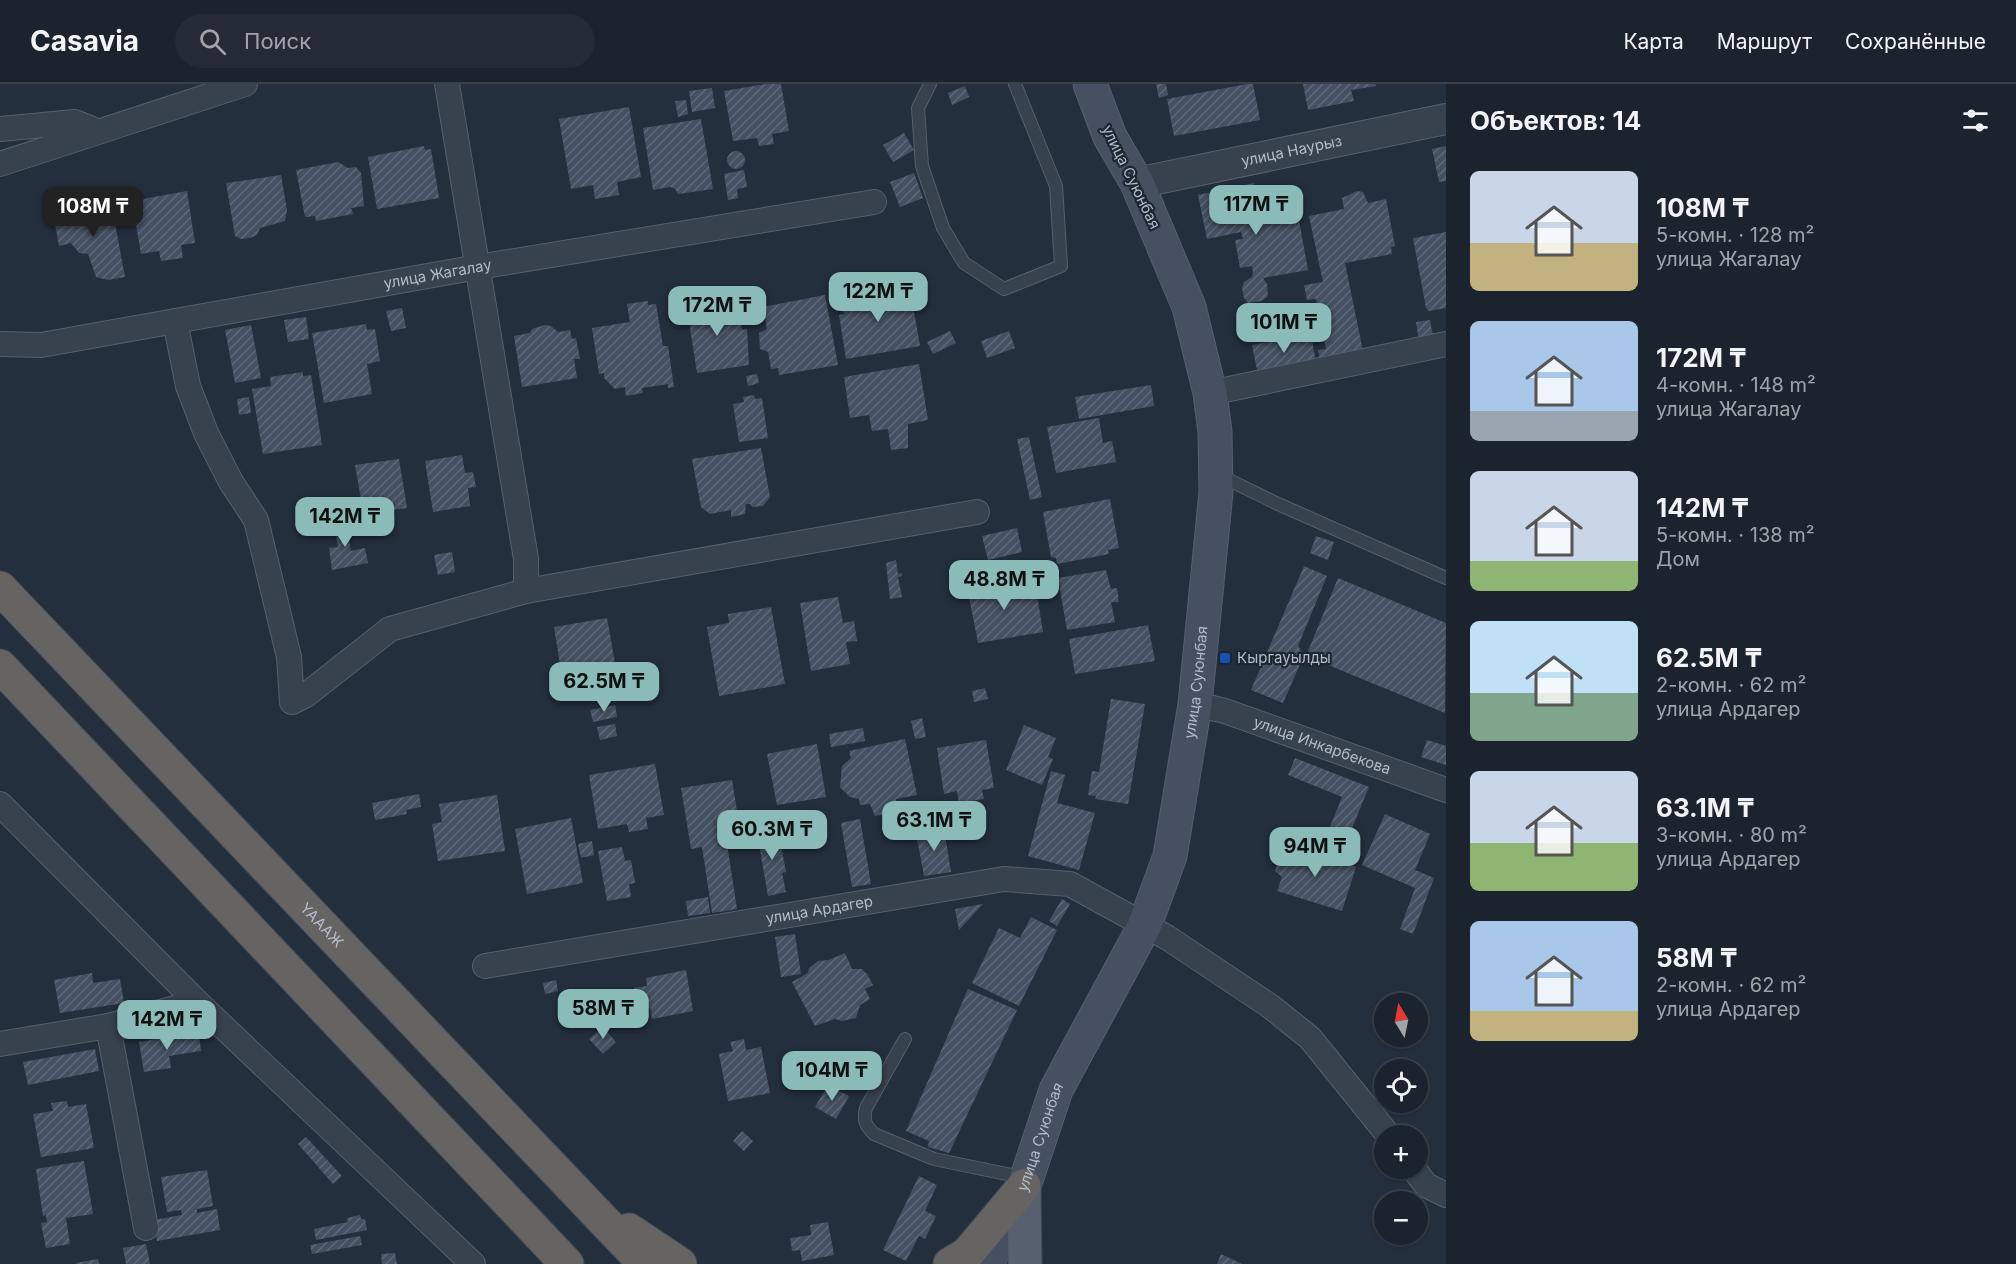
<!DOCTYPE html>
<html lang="ru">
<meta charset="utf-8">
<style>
body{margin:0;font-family:Inter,sans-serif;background:#242b36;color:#f1f3f6;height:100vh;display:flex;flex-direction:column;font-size:22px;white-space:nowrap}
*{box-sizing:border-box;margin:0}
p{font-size:20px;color:#a0a4aa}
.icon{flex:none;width:33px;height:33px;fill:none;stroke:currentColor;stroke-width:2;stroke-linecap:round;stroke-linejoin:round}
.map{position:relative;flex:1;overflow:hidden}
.side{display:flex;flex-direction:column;background:#1b232e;width:570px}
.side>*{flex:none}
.needle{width:39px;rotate:350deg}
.controls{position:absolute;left:1374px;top:909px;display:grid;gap:12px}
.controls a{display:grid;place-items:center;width:54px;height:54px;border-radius:50%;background:#1b232e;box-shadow:0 2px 4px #0004,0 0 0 2px #39404a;font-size:30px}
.price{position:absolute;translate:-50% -51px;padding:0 14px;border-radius:12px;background:#8bbbb9;color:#111;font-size:20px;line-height:39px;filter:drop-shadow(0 2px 3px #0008)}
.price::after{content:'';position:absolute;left:50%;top:36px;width:18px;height:14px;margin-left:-9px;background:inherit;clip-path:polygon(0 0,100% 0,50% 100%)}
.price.selected{background:#222;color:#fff}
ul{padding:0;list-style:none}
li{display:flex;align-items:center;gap:18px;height:150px;padding:0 24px}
li span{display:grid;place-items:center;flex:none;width:168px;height:120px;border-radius:9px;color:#555}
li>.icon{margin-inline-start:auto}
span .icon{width:72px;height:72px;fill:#fffc;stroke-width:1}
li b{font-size:26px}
h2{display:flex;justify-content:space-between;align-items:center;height:72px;padding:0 24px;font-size:26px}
header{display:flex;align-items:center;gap:36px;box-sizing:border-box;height:84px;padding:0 30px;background:#1b232e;border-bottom:2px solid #39404a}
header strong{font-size:28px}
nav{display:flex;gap:33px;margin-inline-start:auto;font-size:21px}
.search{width:420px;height:54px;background:#242b36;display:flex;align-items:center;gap:15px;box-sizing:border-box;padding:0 21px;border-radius:33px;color:#a0a4aa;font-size:22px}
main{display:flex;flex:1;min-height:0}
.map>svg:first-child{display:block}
.building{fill:url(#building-hatch)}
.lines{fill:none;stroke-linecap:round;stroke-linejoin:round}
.service-casing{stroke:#565f6c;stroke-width:14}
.minor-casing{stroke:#565f6c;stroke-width:26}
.tertiary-casing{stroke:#565f6c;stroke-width:32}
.secondary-casing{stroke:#565f6c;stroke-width:35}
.primary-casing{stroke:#414a57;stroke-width:35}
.trunk-casing{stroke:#434c59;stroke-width:35}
.service{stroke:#38414e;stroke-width:12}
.minor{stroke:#38414e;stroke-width:24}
.tertiary{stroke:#38414e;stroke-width:30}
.secondary{stroke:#465061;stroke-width:33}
.primary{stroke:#56606e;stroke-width:33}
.trunk{stroke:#656462;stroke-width:33}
.transit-dot{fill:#1a4fb4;stroke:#1d2633;stroke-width:2}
.labels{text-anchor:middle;stroke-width:4.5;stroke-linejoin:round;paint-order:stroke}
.street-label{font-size:15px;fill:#b4bcc9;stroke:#1d2633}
.poi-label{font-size:15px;fill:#b4bcc9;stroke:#1d2633;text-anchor:start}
</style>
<header>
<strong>Casavia</strong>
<div class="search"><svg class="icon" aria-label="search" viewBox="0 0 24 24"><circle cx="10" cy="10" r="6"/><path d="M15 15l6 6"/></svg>Поиск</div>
<nav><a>Карта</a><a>Маршрут</a><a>Сохранённые</a></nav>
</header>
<main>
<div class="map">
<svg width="1446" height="1180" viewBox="0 0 1446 1180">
<defs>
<pattern id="building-hatch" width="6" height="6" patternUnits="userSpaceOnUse" patternTransform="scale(1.5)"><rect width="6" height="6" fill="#455162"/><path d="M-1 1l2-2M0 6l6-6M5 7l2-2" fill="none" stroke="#5d6877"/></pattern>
</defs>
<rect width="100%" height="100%" fill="#242f3e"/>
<path class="building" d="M766 0H781L789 47 772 50 774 60 759 62 757 54 733 57 724 7Z
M1156 0H1166L1168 11 1159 14Z
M1247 0H1253L1260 36 1174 52 1167 15Z
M1303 0H1375L1376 2 1351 6 1354 17 1308 26Z
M965 2 969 13 952 21 948 9Z
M712 4 715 24 692 28 689 7Z
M686 16 688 30 678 33 675 17Z
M629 23 641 93 617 98 619 111 595 115 593 101 571 105 559 35Z
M701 35 713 105 678 110 675 105 670 103 653 106 643 44Z
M904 49 914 66 893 78 883 61Z
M424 62 425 66 431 65 439 114 377 125 368 73Z
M1446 62V97L1439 98 1432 65Z
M727 76a9 9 0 1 1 18 0a9 9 0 1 1-18 0Z
M338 78 348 84 356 83 361 89 364 122 351 124 353 130 316 137 315 132 305 133 296 86Z
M744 86 747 103 737 105 738 114 728 116 724 90Z
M914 89 923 114 900 123 890 98Z
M281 91 287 126 285 137 260 144 257 151 250 154 241 155 235 152 226 99Z
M1254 99 1260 127 1289 122 1291 132 1298 131 1308 186 1263 194 1267 200 1268 212 1262 217 1248 219 1244 214 1242 204 1244 198 1252 193 1253 189 1252 182 1240 184 1235 156 1243 155 1241 148 1207 155 1198 111Z
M187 107 195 159 181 161 183 174 161 177 159 167 141 170 132 117Z
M1357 107 1363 108 1368 119 1386 115 1395 162 1391 163 1392 170 1345 179 1363 267 1320 278 1318 266 1326 265 1316 215 1307 216 1304 201 1323 198 1309 132 1344 125 1342 114Z
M111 118 125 193 108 196 96 193 88 170 79 169 71 159 59 162 53 129Z
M1446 148V224L1429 227 1426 224 1413 154Z
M901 202 903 218 912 216 920 262 846 275 839 231 844 230 841 212Z
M825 211 838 281 779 291 778 284 771 285 768 268 760 265 759 249 767 245 763 223Z
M710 215 711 223 727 221 729 233 740 231 742 246 747 245 749 281 697 289 686 218Z
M648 217V221L656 220 663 262H668L674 303 668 304V300L642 304 643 309 626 312 625 303 615 305 604 294V289L599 290 592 244 630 238 627 220Z
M402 224 406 244 391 247 386 227Z
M306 233 309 255 288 258 284 236Z
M1430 236 1434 256 1419 258 1416 238Z
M366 240 367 246 375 245 380 277 367 280 372 310 324 319 312 249Z
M251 241 261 294 235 299 225 246Z
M545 241 551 242 558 248 570 246 572 255 576 254 580 275H574L577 294 522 303 514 252 530 249 532 245Z
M950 247 956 259 933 270 927 258Z
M1009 247 1015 264 987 274 981 257Z
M1311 250 1316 279 1258 291 1252 261Z
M919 280 928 336 908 340V364L891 366 888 345 872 347 869 331 850 334 844 293Z
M303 288V292L311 291 322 361 263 370 252 305 271 302 270 293Z
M757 290 759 299 748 302 746 292Z
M1151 301 1154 322 1079 335 1075 313Z
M754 311 755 315 762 314 768 354 739 358 733 320 744 318 743 313Z
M249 313 251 329 239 331 237 315Z
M1099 334 1103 359 1112 357 1116 378 1056 389 1047 343Z
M1029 353 1042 413 1030 416 1017 355Z
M761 364 770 413 763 422 752 423 750 420H746L745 430 731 433V426L710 430 701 423 692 375Z
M462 371 465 389 473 388 476 403 468 404 470 422 433 428 425 377Z
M399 375 407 424 393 426 395 438 383 441 381 430 364 433 355 381Z
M1110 415 1119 464 1108 466 1109 470 1057 480 1056 474 1051 473 1043 428Z
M345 432 351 467 365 464 368 479 332 486 329 464 338 463 333 434Z
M1017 444 1022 468 988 476 982 452Z
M1316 452 1334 458 1328 476 1310 469Z
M452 468 455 488 438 491 434 471Z
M896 476 898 490 902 489V492L898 493 902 513 890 515 886 479Z
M1304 482 1327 492 1298 562 1304 571 1283 619 1251 606Z
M1106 486 1111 505 1117 504 1119 518H1111L1115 538 1067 546 1058 494Z
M1001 489 1003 501 1020 498 1023 513 1037 511 1043 548 978 559 968 508 985 505 983 492Z
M1338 494 1446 539 1445 629 1306 572Z
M838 513 843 539 854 537 857 557 846 558 850 580 811 587 800 519Z
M771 523 785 600 719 612 707 543 729 539 728 530Z
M607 534 617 590 563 599 554 543Z
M1148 541 1155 577 1075 590 1069 555Z
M985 604 988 615 974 618 972 607Z
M1111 615 1145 620 1128 720 1095 715 1096 712 1088 711 1092 687 1099 688Z
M615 621 617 633 593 638 590 626Z
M922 634 926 653 915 655 911 637Z
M615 640 617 652 600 656 597 643Z
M1024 641 1056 654 1048 673 1053 675 1042 701 1006 686Z
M863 644 865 657 831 663 829 650Z
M905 655 917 711 896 715 899 727 875 732 870 720 860 721 859 715 850 713 840 703 842 682 851 674 849 667Z
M986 656 994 704 982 706 984 715 959 719 957 707 944 710 937 664Z
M1427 656 1446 662V681L1421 673Z
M817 660 826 713 777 721 767 670Z
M1295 674 1369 703 1340 773 1321 765 1342 713 1288 691Z
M655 680 664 731 646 734 648 745 629 748 627 740 598 745 589 691Z
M1051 687 1065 691 1057 719 1095 729 1079 786 1028 772Z
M732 696 742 758 727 760 737 825 712 829 702 763 691 765 681 704Z
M419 710 421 723 406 726 407 730 375 736 372 719Z
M497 711 505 767 438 777 432 740 442 738 439 720Z
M1385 730 1430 750 1415 786 1434 794 1413 850 1400 845 1415 804 1362 781Z
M571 734 583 799 527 810 515 745Z
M860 735 871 800 852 803 841 739Z
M944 744 951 788 924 792 916 749Z
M778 745 786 788 782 789 786 808 768 812 757 749Z
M592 757 594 771 581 774 578 760Z
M622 763 625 777 631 776 635 799 629 800 631 813 607 817 598 767Z
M1292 763 1356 783 1342 827 1277 807 1282 793 1275 787 1282 766 1291 768Z
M708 813 710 829 688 832 686 817Z
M1062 815 1070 820 1057 842 1049 837Z
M983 820 959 846 955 825Z
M1031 833 1057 846 1019 922 972 899 999 844 1020 854Z
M795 850 801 890 781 893 775 853Z
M845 869 852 885H862L867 890 873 901 865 905 870 915 860 921 856 934 842 937 835 935 815 942 792 898 808 889 809 884 818 877 829 876Z
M686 886 693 927 652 935 650 924 638 927 634 904 647 902 646 894Z
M92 889 93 899 120 895 124 919 60 929 54 896Z
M556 896 558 907 545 910 543 899Z
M968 905 1017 926 949 1069 928 1063 929 1057 906 1047Z
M603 943 616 958 603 970 589 955Z
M188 949 189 953 199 952 201 967 169 972 171 984 144 988 139 958Z
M744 955 746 966 761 963 770 1009 728 1017 719 970 733 967 730 958Z
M95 965 99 987 28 1001 23 978Z
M828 1001 849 1012 836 1035 815 1023Z
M67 1017 68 1023 86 1020 94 1064 41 1073 33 1030 53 1027 51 1019Z
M742 1047 753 1057 744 1067 733 1057Z
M306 1053 342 1092 333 1100 298 1060Z
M84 1077 93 1130 66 1134 70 1160 46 1164 41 1139 47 1138 46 1131 43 1132 36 1085Z
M207 1086 213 1122 197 1125V1129L217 1125 220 1146 157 1157 154 1136 182 1131 181 1126 167 1128 161 1093Z
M919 1092 937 1101 925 1127 936 1132 925 1155 919 1152 906 1177 883 1166Z
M360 1131 361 1135H365L367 1146 316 1156 314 1145 348 1138 347 1134Z
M828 1138 834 1171 802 1177 800 1166 792 1167 790 1154 811 1151 810 1141Z
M360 1152 362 1161 312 1170 310 1161Z
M146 1160 150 1180H126L123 1164Z
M395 1169 397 1180H382L381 1170Z
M1221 1170 1242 1180H1217Z
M98 1175 99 1180H76V1179Z"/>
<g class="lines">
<defs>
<path id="service" d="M930 0 918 24 922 82 943 144 964 179 1004 205 1061 182 1056 102 1015 0
M1219 388 1231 397 1278 420 1446 494
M905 955 866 1024C863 1036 865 1041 874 1050L934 1075 1026 1094"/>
<g id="minor">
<path d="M447 0 526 475V507"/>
<path d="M0 45 75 38 97 47"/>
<path d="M0 80 245 0"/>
<path d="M175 237 188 302 206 349 231 398 256 436 289 573 292 618 306 611 390 545 526 507 977 428"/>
<path id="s1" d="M0 260 41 261 478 183 874 118"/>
<path d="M1210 309 1446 260"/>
<path id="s2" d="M1195 620 1225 627 1446 706"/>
<path d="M0 720 197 918 473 1180"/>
<path id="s3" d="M485 882 1004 795 1070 800 1168 854 1270 922 1310 954 1389 1052"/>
<path d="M108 942 146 1144"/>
<path d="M0 960 108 942 197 918"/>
<path d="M1413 1084 1426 1101 1446 1111"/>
</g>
<g id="tertiary">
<path id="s4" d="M1137 99 1446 35"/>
</g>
<g id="secondary">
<path id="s5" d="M987 1180 1024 1102 1056 1006 1144 843 1170 772 1195 620 1216 408 1215 348 1210 309 1189 223 1137 99 1110 53 1090 0"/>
</g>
<path id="primary" d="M1024 1102 1025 1180"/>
<g id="trunk">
<path id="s6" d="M0 504 645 1180"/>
<path d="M0 582 567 1180"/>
<path d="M629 1146 680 1180"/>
<path d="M950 1180 967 1170 1024 1102"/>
</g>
</defs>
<use href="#service" class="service-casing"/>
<use href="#minor" class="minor-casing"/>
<use href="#tertiary" class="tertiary-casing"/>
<use href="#secondary" class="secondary-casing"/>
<use href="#primary" class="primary-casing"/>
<use href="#trunk" class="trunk-casing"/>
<use href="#service" class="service"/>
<use href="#minor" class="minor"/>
<use href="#tertiary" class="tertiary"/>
<use href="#secondary" class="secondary"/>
<use href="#primary" class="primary"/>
<use href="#trunk" class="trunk"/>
</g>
<rect class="transit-dot" x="1219" y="568" width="12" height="12" rx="3"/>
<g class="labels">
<g class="street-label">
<text dy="5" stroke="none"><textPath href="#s4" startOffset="158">улица Наурыз</textPath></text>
<text transform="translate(1131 93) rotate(64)" y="5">улица Суюнбая</text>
<text dy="5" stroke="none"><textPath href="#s1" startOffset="444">улица Жагалау</textPath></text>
<text dy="5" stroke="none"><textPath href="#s5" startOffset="624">улица Суюнбая</textPath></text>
<text dy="5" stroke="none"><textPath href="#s2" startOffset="134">улица Инкарбекова</textPath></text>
<text dy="5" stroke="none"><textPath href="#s3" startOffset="339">улица Ардагер</textPath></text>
<text dy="5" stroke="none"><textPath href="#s6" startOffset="466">ҮАААЖ</textPath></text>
<text dy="5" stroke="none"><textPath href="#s5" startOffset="138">улица Суюнбая</textPath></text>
</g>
<g class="poi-label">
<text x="1237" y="579">Кыргауылды</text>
</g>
</g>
</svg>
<div class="controls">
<a><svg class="needle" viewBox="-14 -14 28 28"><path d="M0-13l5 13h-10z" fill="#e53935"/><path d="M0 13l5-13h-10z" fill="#a0a4aa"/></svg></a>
<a><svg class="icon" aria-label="locate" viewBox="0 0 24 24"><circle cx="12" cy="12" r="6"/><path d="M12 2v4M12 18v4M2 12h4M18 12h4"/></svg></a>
<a>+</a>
<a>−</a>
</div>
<b class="price" style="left:1256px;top:152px">117M ₸</b>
<b class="price selected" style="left:93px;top:154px">108M ₸</b>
<b class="price" style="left:878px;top:239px">122M ₸</b>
<b class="price" style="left:717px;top:253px">172M ₸</b>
<b class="price" style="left:1284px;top:270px">101M ₸</b>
<b class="price" style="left:345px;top:464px">142M ₸</b>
<b class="price" style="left:1004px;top:527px">48.8M ₸</b>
<b class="price" style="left:604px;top:629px">62.5M ₸</b>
<b class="price" style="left:934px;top:768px">63.1M ₸</b>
<b class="price" style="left:772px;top:777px">60.3M ₸</b>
<b class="price" style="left:1315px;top:794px">94M ₸</b>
<b class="price" style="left:603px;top:956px">58M ₸</b>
<b class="price" style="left:167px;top:967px">142M ₸</b>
<b class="price" style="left:832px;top:1018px">104M ₸</b>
</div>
<section class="side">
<h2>Объектов: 14<svg class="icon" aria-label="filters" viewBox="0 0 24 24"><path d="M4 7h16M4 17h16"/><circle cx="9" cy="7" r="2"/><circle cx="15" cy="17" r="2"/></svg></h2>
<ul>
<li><span style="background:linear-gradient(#c9d6e8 60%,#c2b280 0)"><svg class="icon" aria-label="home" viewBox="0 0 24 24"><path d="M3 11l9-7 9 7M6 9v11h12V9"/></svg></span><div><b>108M ₸</b><p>5-комн. · 128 m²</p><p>улица Жагалау</p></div></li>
<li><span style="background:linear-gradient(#a9c7e8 75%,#9aa5b1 0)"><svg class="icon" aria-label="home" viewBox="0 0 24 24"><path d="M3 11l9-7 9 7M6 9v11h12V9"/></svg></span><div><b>172M ₸</b><p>4-комн. · 148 m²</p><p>улица Жагалау</p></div></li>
<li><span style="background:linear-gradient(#c9d6e8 75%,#8fb573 0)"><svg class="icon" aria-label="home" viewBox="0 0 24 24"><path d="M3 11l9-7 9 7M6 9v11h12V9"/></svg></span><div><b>142M ₸</b><p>5-комн. · 138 m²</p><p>Дом</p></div></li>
<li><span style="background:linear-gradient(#bfe0f5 60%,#7fa58c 0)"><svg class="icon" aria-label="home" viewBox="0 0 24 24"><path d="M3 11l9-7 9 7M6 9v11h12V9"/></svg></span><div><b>62.5M ₸</b><p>2-комн. · 62 m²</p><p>улица Ардагер</p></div></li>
<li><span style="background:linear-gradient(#c9d6e8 60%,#8fb573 0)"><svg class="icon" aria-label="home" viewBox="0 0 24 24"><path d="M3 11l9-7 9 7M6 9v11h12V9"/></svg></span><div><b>63.1M ₸</b><p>3-комн. · 80 m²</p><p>улица Ардагер</p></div></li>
<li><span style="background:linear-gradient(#a9c7e8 75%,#c2b280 0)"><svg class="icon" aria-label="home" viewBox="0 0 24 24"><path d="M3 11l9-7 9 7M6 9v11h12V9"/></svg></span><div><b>58M ₸</b><p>2-комн. · 62 m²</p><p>улица Ардагер</p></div></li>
</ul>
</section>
</main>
